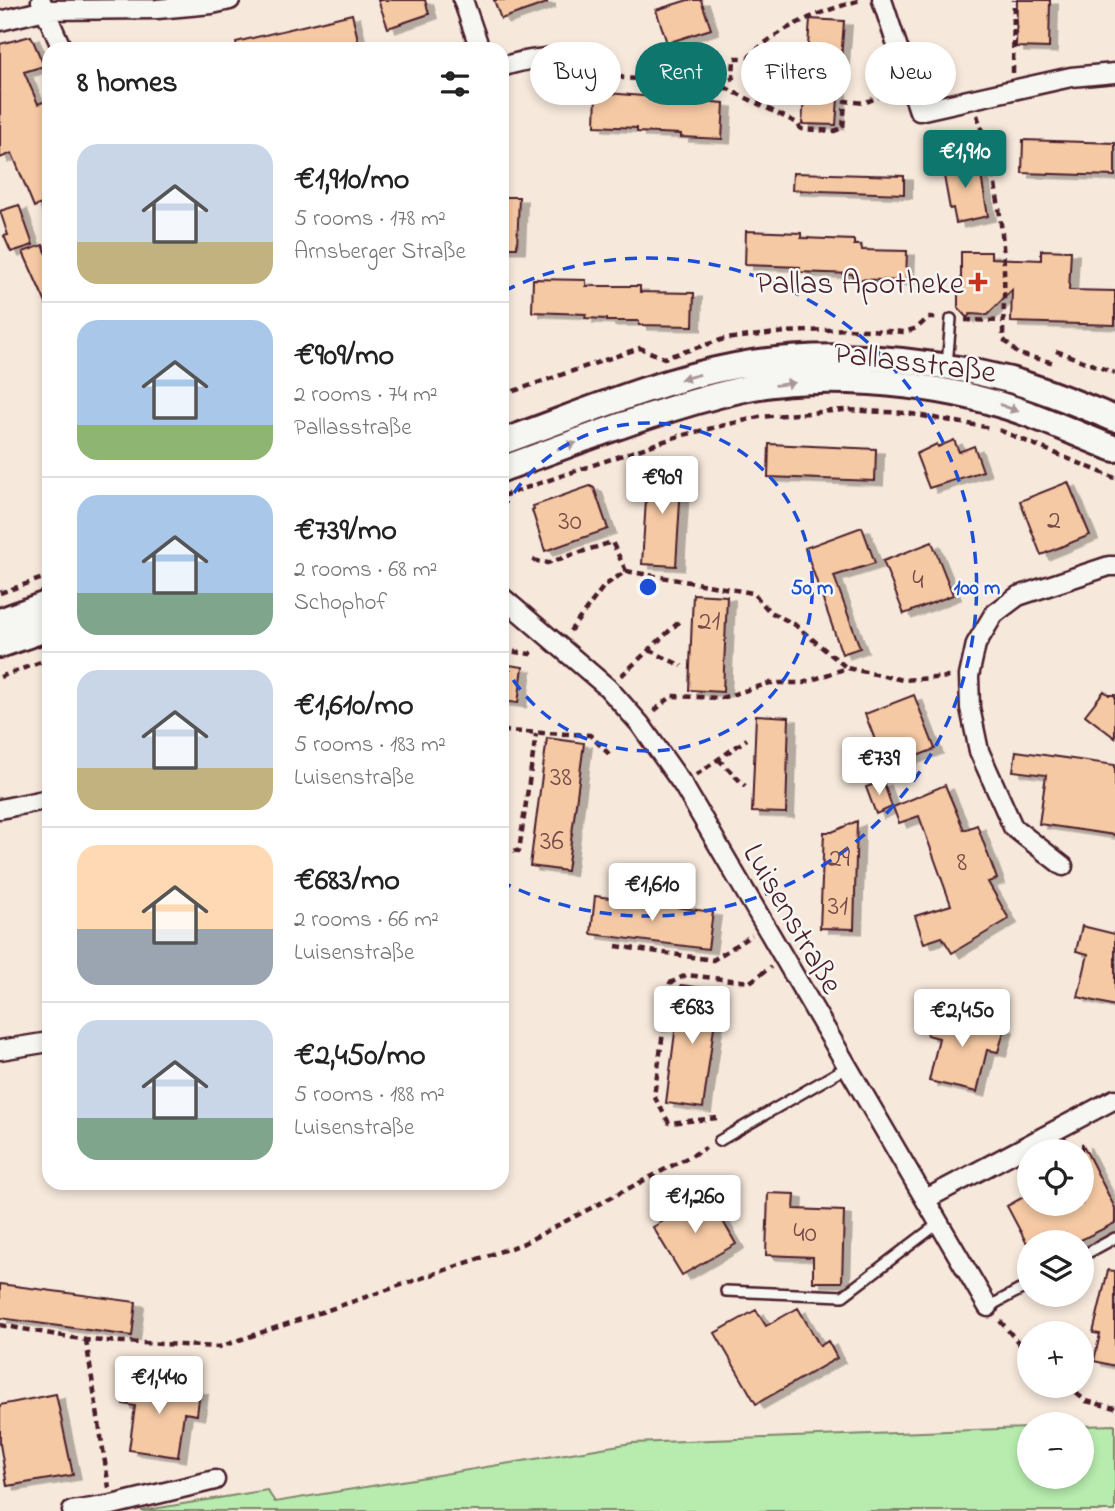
<!DOCTYPE html>
<meta charset="utf-8">
<style>
body{margin:0;font-family:"Indie Flower",sans-serif;background:#f6f6f6;color:#222;height:100vh;display:flex;flex-direction:column;font-size:26px;white-space:nowrap}
*{box-sizing:border-box;margin:0}
p{font-size:23px;color:#767676}
.icon{flex:none;width:38px;height:38px;fill:none;stroke:currentColor;stroke-width:2;stroke-linecap:round;stroke-linejoin:round}
.map{position:relative;flex:1;overflow:hidden}
.drawer{position:absolute;left:42px;top:42px;width:467px;height:1148px;display:flex;flex-direction:column;background:#fff;border-radius:21px;box-shadow:0 4px 10px #0003}
.drawer>*{flex:none}
.guide{position:absolute;left:530px;top:42px;width:480px;height:63px;display:flex;gap:14px}
.fabs{position:absolute;left:1017px;top:1139px;display:grid;gap:14px}
.fabs a{display:grid;place-items:center;width:77px;height:77px;border-radius:50%;background:#fff;box-shadow:0 4px 10px #0003;font-size:35px}
.price{position:absolute;translate:-50% -60px;padding:0 16px;border-radius:7px;background:#fff;color:#222;font-size:23px;line-height:46px;filter:drop-shadow(0 2px 4px #0008)}
.price::after{content:'';position:absolute;left:50%;top:42px;width:21px;height:16px;margin-left:-10px;background:inherit;clip-path:polygon(0 0,100% 0,50% 100%)}
.price.selected{background:#0f766e;color:#fff}
ul{padding:0;list-style:none}
li{display:flex;align-items:center;gap:21px;height:175px;padding:0 35px}
li+li{border-top:2px solid #e0e0e0}
li span{display:grid;place-items:center;flex:none;width:196px;height:140px;border-radius:21px;color:#555}
li>.icon{margin-inline-start:auto}
span .icon{width:84px;height:84px;fill:#fffc;stroke-width:1}
li b{font-size:30px}
h2{display:flex;justify-content:space-between;align-items:center;height:84px;padding:0 35px;font-size:30px}
.pill{padding:0 24px;border-radius:32px;background:#fff;box-shadow:0 4px 10px #0003;font-size:24px;line-height:63px}
.pill.selected{background:#0f766e;color:#fff}
.map>svg:first-child{display:block}
.grass{fill:#b7ecae;stroke:#80866c;stroke-width:2}
.building{fill:#f5c9a4;stroke:#4a1f2b;stroke-width:2;filter:url(#shadow)}
.lines{fill:none;stroke-linecap:round;stroke-linejoin:round}
.service-casing{stroke:#4a1f2b;stroke-width:14}
.minor-casing{stroke:#4a1f2b;stroke-width:23}
.secondary-casing{stroke:#4a1f2b;stroke-width:30}
.path{stroke:#4a1f2b;stroke-width:4.5;stroke-dasharray:7 5;stroke-linecap:butt}
.service{stroke:#f6f6f2;stroke-width:9}
.minor{stroke:#f6f6f2;stroke-width:18}
.secondary{stroke:#f6f6f2;stroke-width:24}
.oneway{fill:#a99598}
.ring{fill:none;stroke:#1d4ed8;stroke-width:3.5;stroke-dasharray:12 9}
.poi-dot{fill:#c8321e;stroke:#f6f6f2;stroke-width:2.5}
.labels{text-anchor:middle;stroke-width:5;stroke-linejoin:round;paint-order:stroke}
.number-label{font-size:28px;fill:#754a49}
.poi-label{font-size:32px;fill:#4a1f2b;stroke:#f6f6f2;text-anchor:end}
.street-label{font-size:32px;fill:#4a1f2b;stroke:#f6f6f2}
.centre{fill:#1d4ed8;stroke:#f6f6f2;stroke-width:3.5}
.ring-label{font-size:21px;text-anchor:middle;font-weight:bold;fill:#1d4ed8;stroke:#f6f6f2;stroke-width:5;stroke-linejoin:round;paint-order:stroke}
</style>
<div class="map">
<svg width="1115" height="1511" viewBox="0 0 1115 1511">
<defs>
<filter id="shadow"><feDropShadow dx="8" dy="4.5" stdDeviation="0" flood-color="#0004"/></filter>
</defs>
<rect width="100%" height="100%" fill="#f6e8db"/>
<filter id="ink" filterUnits="userSpaceOnUse"><feTurbulence type="fractalNoise" baseFrequency=".0143" numOctaves="2"/><feDisplacementMap in="SourceGraphic" scale="14" xChannelSelector="R" yChannelSelector="G"/><feConvolveMatrix kernelMatrix="1 2 1 2 8 2 1 2 1" color-interpolation-filters="sRGB"/></filter>
<g filter="url(#ink)">
<path class="grass" d="M1115 1425V1511H141L267 1490 275 1502 632 1443 1029 1428V1477H1082V1426Z"/>
<path class="building" d="M378 0H425L429 14 388 28Z
M494 0H547V3L501 19Z
M688 0H701L711 29 667 43 656 10Z
M1017 0H1050L1049 48 1016 47Z
M352 14 359 44 337 49H237L236 42Z
M810 19 844 21 836 125 802 124Z
M31 36 44 66 24 72 38 104 49 100V201L34 207 12 153 0 158V44Z
M596 92 724 103 722 139 681 137V134L637 132V128L595 126Z
M1023 140 1115 143V176L1022 173Z
M978 158 988 216 956 223 953 208 950 209 942 165Z
M793 173 904 176V194L792 190Z
M502 197H519L517 248H502Z
M19 205 33 245 11 252 4 236 8 235 0 211Z
M746 231 801 233V238L854 240V245H861L862 250 907 251 906 281 853 279V274L799 272 800 267 745 265Z
M43 245 49 259V310L23 252Z
M1041 250 1071 251 1069 290 1115 291V325L1011 322 1012 290 987 315 970 314 967 318 958 308V295L961 292V252H991V258L1041 260Z
M533 279 586 280V286H640V292L694 293 693 326 639 325V321H607V319L585 318 586 314 532 312Z
M954 440 959 452 974 446 983 471 929 488 916 454 937 444 938 447Z
M769 444 876 449 875 481 768 477Z
M648 467 682 469 676 566 642 564Z
M1068 482 1090 535 1041 555 1020 501Z
M590 486 594 488 608 529 545 551 532 510 534 509 533 506Z
M862 527 875 563 834 576 860 648 842 654 805 548Z
M932 542 953 595 904 614 883 561Z
M693 594 727 596 723 692 689 690Z
M502 664 523 667 518 703 502 701Z
M1104 691 1109 695H1115V738L1085 715Z
M914 695 935 749 886 768 865 714Z
M756 715 789 717 786 813 752 812Z
M547 738 584 743 567 871 530 866Z
M1016 751 1115 765V835L1039 824 1046 775 1013 771Z
M883 781 892 807 876 814 866 787Z
M945 785 964 830 977 825 997 879 988 882 1009 919 952 953 942 937 924 943 915 916 951 905 919 816 899 823 893 807Z
M857 821 854 929 820 928 824 832H832Z
M595 896 713 912 708 949 591 934Z
M1082 926 1115 934V1006L1078 997 1088 954 1076 951Z
M681 985 719 990 703 1108 666 1103Z
M933 1010 1005 1028 998 1052 987 1050 977 1092 929 1081 939 1038 927 1035Z
M1082 1143 1115 1208V1223L1077 1242H1026L1007 1206 1029 1194V1204H1082Z
M768 1193 795 1194 794 1209 844 1211 842 1282H813V1257L766 1255Z
M708 1195 736 1244 682 1275 653 1227Z
M1108 1270 1115 1271V1366L1094 1361 1100 1334 1093 1333Z
M0 1284 136 1302 132 1336 0 1318Z
M798 1308 820 1346 828 1341 837 1358 756 1404 715 1333 756 1310 766 1326Z
M126 1379 200 1390 197 1415 184 1413 178 1457 129 1450 135 1406 123 1404Z
M56 1394 73 1475 7 1486 0 1444V1405Z"/>
<g class="lines">
<defs>
<path id="service" d="M947 365 951 319
M719 1141 847 1067
M1082 1256 1115 1238
M726 1291 843 1296 939 1223
M988 1307 1029 1285"/>
<path id="minor" d="M463 0 480 49
M882 0 919 111 1071 77 1115 73
M41 1 62 49
M0 21 45 10 157 9 212 4 230 0
M502 67C533 56 563 57 594 56
M502 597 608 688 640 724 683 785 988 1307
M0 809 49 799
M1063 866 1013 827 979 751 970 708 969 676 976 644 994 614 1018 596 1109 566H1115
M0 1050 49 1042
M926 1199 1115 1099
M72 1511 112 1505 215 1480"/>
<path id="secondary" d="M502 442C578 415 656 381 735 366 824 349 923 358 1010 380 1046 390 1081 405 1115 419
M502 469C580 441 658 409 739 390 815 372 927 382 1001 405 1040 416 1078 435 1115 449
M0 621 49 603
M0 645 49 628"/>
</defs>
<use href="#service" class="service-casing"/>
<use href="#minor" class="minor-casing"/>
<use href="#secondary" class="secondary-casing"/>
<path class="path" d="M609 67 623 78 718 84 797 123 801 129 834 131 843 128 845 101 864 103 893 91
M1013 73 1014 0
M719 84 733 78 734 58H748C781 25 816 14 860 0
M977 115C993 165 1003 216 1004 269 1005 292 1003 315 1003 339L1018 354 1055 363
M965 320 1003 321
M1056 351 1115 373
M502 395 640 348 664 358 724 339 786 332 847 329 904 332 917 328 928 318H939
M999 430 1115 478
M502 496 679 436 759 417 845 410 906 413 991 428
M533 560 547 563 612 542 626 571 604 586 570 631
M626 571 753 593 770 612 794 624 847 668
M0 593 49 576
M502 650 530 654 536 649
M649 650 682 666
M621 676 682 619
M0 677 49 659
M654 711 672 696 721 698 770 683H803L847 668 903 680 951 677
M502 731 590 735 612 757
M718 759 745 786
M696 775 747 739
M502 849 519 851 536 734
M616 946 713 960 752 935
M717 1118 669 1123 654 1096 670 983 686 975 750 982 771 967
M1000 1321 1029 1355
M0 1325 86 1340 219 1347 522 1244 706 1148
M86 1340 109 1488
M1067 1386 1086 1401 1115 1408"/>
<use href="#service" class="service"/>
<use href="#minor" class="minor"/>
<use href="#secondary" class="secondary"/>
</g>
<defs><path id="oneway-solid" d="M-6-.8H1V-3.2L6.5 0L1 3.2V.8H-6Z" transform="scale(1.75)"/></defs>
<g class="oneway">
<use href="#oneway-solid" transform="translate(690 377) rotate(165)"/>
<use href="#oneway-solid" transform="translate(785 384) rotate(-7)"/>
<use href="#oneway-solid" transform="translate(1009 408) rotate(20)"/>
<use href="#oneway-solid" transform="translate(567 446) rotate(-19)"/>
</g>
</g>
<g class="ring">
<path d="M503 511A164 164 0 1 1 503 663"/>
<path d="M504 291A329 329 0 1 1 504 883"/>
</g>
<path class="poi-dot" d="M974.5 271.5h7v7h7v7h-7v7h-7v-7h-7v-7h7z"/>
<g class="labels">
<g class="number-label">
<text x="1054" y="528">2</text>
<text x="570" y="529">30</text>
<text x="918" y="588">4</text>
<text x="709" y="629">21</text>
<text x="561" y="785">38</text>
<text x="552" y="849">36</text>
<text x="839" y="866">29</text>
<text x="962" y="870">8</text>
<text x="838" y="914">31</text>
<text x="805" y="1241">40</text>
</g>
<g class="poi-label">
<text x="964" y="293">Pallas Apotheke</text>
</g>
<g class="street-label">
<text transform="translate(915 361) rotate(7)" y="11">Pallasstraße</text>
<text transform="translate(794 918) rotate(60)" y="11">Luisenstraße</text>
</g>
</g>
<circle cx="648" cy="587" r="10" class="centre"/>
<g class="ring-label">
<text x="812" y="594">50 m</text>
<text x="977" y="594">100 m</text>
</g>
</svg>
<div class="fabs">
<a><svg class="icon" aria-label="locate" viewBox="0 0 24 24"><circle cx="12" cy="12" r="6"/><path d="M12 2v4M12 18v4M2 12h4M18 12h4"/></svg></a>
<a><svg class="icon" aria-label="layers" viewBox="0 0 24 24"><path d="M12 4l9 5-9 5-9-5zM3 14l9 5 9-5"/></svg></a>
<a>+</a>
<a>−</a>
</div>
<b class="price selected" style="left:965px;top:190px">€1,910</b>
<b class="price" style="left:662px;top:516px">€909</b>
<b class="price" style="left:879px;top:797px">€739</b>
<b class="price" style="left:652px;top:923px">€1,610</b>
<b class="price" style="left:692px;top:1046px">€683</b>
<b class="price" style="left:962px;top:1049px">€2,450</b>
<b class="price" style="left:695px;top:1235px">€1,260</b>
<b class="price" style="left:159px;top:1416px">€1,440</b>
<div class="guide">
<a class="pill">Buy</a>
<a class="pill selected">Rent</a>
<a class="pill">Filters</a>
<a class="pill">New</a>
</div>
<section class="drawer">
<h2>8 homes<svg class="icon" aria-label="filters" viewBox="0 0 24 24"><path d="M4 7h16M4 17h16"/><circle cx="9" cy="7" r="2"/><circle cx="15" cy="17" r="2"/></svg></h2>
<ul>
<li><span style="background:linear-gradient(#c9d6e8 70%,#c2b280 0)"><svg class="icon" aria-label="home" viewBox="0 0 24 24"><path d="M3 11l9-7 9 7M6 9v11h12V9"/></svg></span><div><b>€1,910/mo</b><p>5 rooms · 178 m²</p><p>Arnsberger Straße</p></div></li>
<li><span style="background:linear-gradient(#a9c7e8 75%,#8fb573 0)"><svg class="icon" aria-label="home" viewBox="0 0 24 24"><path d="M3 11l9-7 9 7M6 9v11h12V9"/></svg></span><div><b>€909/mo</b><p>2 rooms · 74 m²</p><p>Pallasstraße</p></div></li>
<li><span style="background:linear-gradient(#a9c7e8 70%,#7fa58c 0)"><svg class="icon" aria-label="home" viewBox="0 0 24 24"><path d="M3 11l9-7 9 7M6 9v11h12V9"/></svg></span><div><b>€739/mo</b><p>2 rooms · 68 m²</p><p>Schophof</p></div></li>
<li><span style="background:linear-gradient(#c9d6e8 70%,#c2b280 0)"><svg class="icon" aria-label="home" viewBox="0 0 24 24"><path d="M3 11l9-7 9 7M6 9v11h12V9"/></svg></span><div><b>€1,610/mo</b><p>5 rooms · 183 m²</p><p>Luisenstraße</p></div></li>
<li><span style="background:linear-gradient(#ffd9b3 60%,#9aa5b1 0)"><svg class="icon" aria-label="home" viewBox="0 0 24 24"><path d="M3 11l9-7 9 7M6 9v11h12V9"/></svg></span><div><b>€683/mo</b><p>2 rooms · 66 m²</p><p>Luisenstraße</p></div></li>
<li><span style="background:linear-gradient(#c9d6e8 70%,#7fa58c 0)"><svg class="icon" aria-label="home" viewBox="0 0 24 24"><path d="M3 11l9-7 9 7M6 9v11h12V9"/></svg></span><div><b>€2,450/mo</b><p>5 rooms · 188 m²</p><p>Luisenstraße</p></div></li>
</ul>
</section>
</div>
